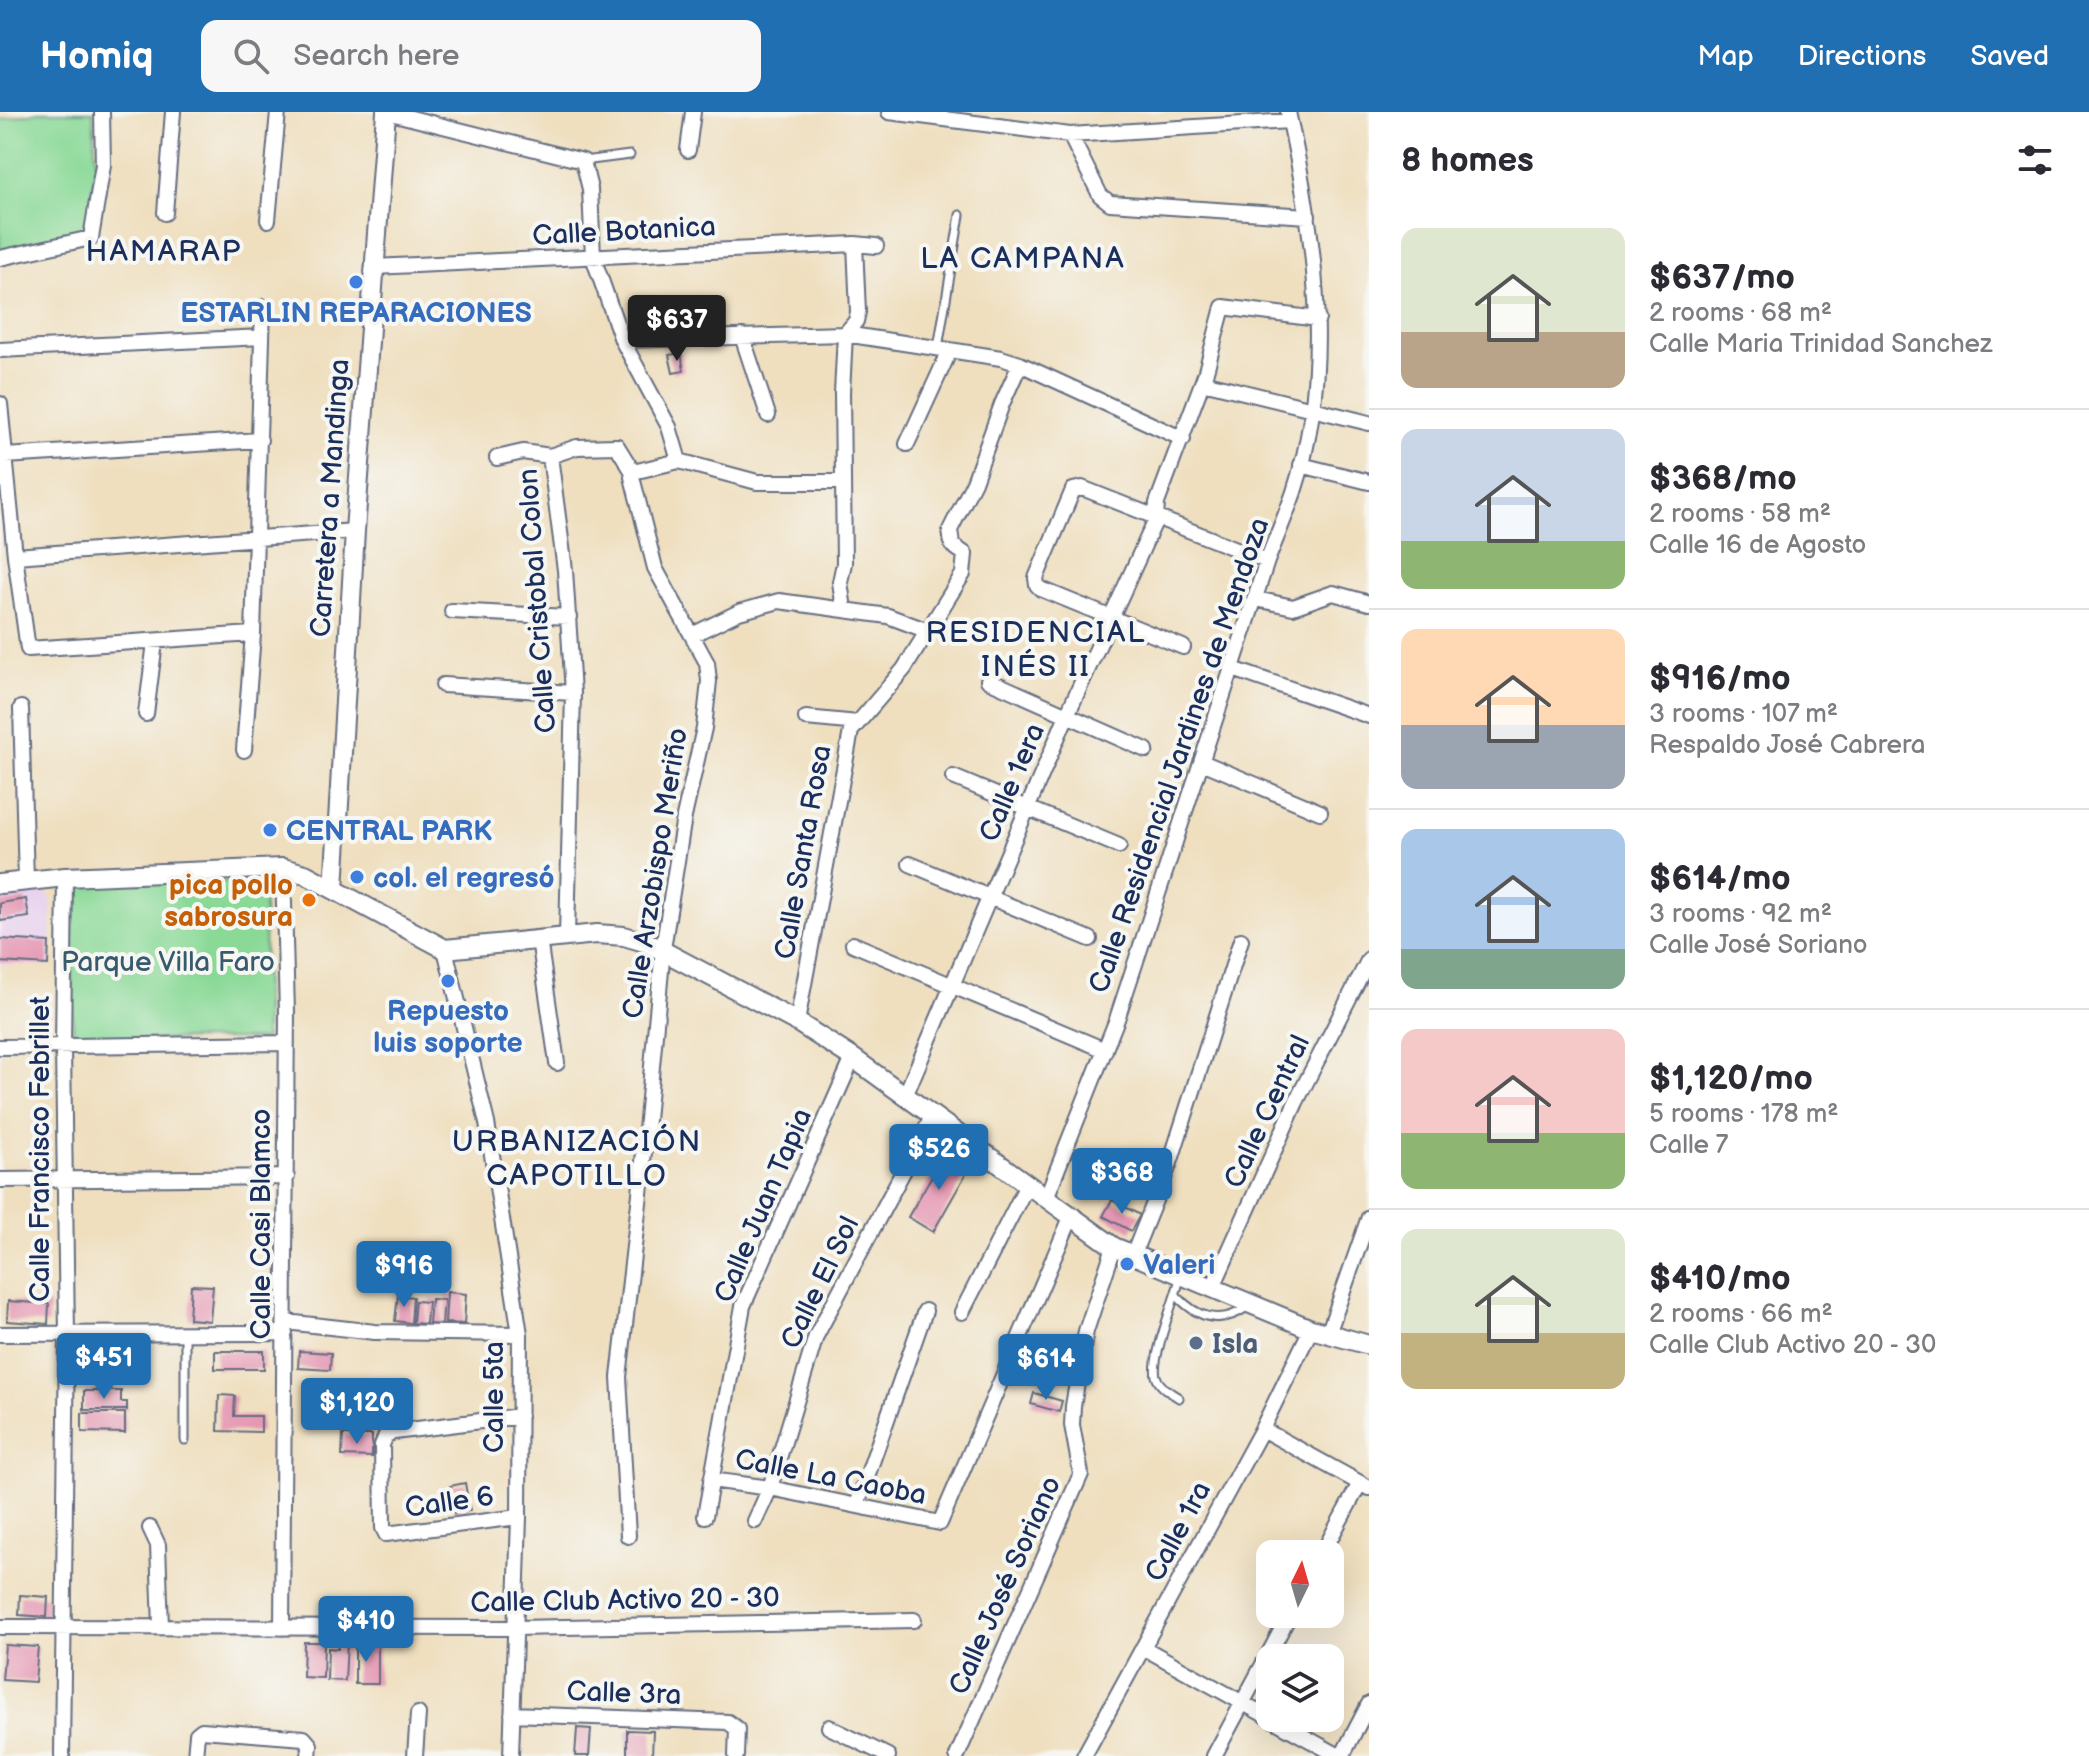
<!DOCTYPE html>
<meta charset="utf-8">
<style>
body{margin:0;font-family:"Balsamiq Sans",sans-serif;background:#f7f7f7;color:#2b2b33;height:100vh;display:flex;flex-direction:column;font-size:30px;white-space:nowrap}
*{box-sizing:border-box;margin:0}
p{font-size:26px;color:#7c7c81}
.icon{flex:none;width:44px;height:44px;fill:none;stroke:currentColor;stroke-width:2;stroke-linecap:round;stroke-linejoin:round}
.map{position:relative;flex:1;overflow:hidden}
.sheet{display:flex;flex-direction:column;background:#fff;width:720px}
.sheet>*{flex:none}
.needle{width:52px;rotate:5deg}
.controls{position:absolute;left:1256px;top:1428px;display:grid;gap:16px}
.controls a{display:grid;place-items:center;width:88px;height:88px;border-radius:16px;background:#fff;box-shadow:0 8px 32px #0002;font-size:40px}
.price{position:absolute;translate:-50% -68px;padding:0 18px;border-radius:8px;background:#1f6fb2;color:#fff;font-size:26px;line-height:52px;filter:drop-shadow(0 2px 4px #0008)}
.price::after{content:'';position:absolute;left:50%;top:48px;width:24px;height:18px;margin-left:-12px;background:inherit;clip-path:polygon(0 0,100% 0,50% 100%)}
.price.active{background:#222;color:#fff}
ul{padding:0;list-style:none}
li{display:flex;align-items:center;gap:24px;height:200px;padding:0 32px}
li+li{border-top:2px solid #e1e1e2}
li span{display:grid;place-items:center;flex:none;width:224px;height:160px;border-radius:16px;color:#555}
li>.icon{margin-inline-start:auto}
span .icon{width:96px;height:96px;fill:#fffc;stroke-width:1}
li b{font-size:34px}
h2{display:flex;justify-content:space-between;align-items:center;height:96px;padding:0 32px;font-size:34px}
header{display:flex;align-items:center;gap:48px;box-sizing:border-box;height:112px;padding:0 40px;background:#1f6fb2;color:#fff}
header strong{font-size:38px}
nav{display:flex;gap:44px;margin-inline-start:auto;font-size:28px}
.search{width:560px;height:72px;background:#f7f7f7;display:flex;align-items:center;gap:20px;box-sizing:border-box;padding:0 28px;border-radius:16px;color:#7c7c81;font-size:30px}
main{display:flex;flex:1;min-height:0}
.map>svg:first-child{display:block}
.built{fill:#e8d2ee}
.green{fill:#8ad997;stroke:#52847a;stroke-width:2}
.building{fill:#e598b3}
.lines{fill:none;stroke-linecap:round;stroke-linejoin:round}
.service-casing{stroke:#656d80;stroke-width:11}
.minor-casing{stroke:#656d80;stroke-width:18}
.tertiary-casing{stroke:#656d80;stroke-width:22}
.service{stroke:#fff;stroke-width:7}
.minor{stroke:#fff;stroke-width:14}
.tertiary{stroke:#fff;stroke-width:18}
.shop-dot{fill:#3f7fe0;stroke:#f6f6f2;stroke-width:3}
.food-dot{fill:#e8710a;stroke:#f6f6f2;stroke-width:3}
.service-dot{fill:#5c6f8a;stroke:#f6f6f2;stroke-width:3}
.labels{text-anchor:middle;stroke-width:8;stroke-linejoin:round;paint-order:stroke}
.street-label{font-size:28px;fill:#1b2f5e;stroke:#f6f6f2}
.shop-label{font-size:28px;font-weight:bold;fill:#366cbe;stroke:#f6f6f2;text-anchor:start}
.food-label{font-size:28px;font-weight:bold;fill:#c56008;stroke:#f6f6f2;text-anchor:end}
.park-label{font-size:28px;fill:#375a6c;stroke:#f6f6f2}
.service-label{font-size:28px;font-weight:bold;fill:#4e5e75;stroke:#f6f6f2;text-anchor:start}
.neighbourhood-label{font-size:30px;letter-spacing:2px;fill:#1b2f5e;stroke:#f6f6f2}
</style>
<header>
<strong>Homiq</strong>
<div class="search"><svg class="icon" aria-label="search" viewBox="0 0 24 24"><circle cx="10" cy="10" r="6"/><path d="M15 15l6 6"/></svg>Search here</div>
<nav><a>Map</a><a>Directions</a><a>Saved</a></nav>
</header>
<main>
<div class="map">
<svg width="1369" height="1644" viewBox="0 0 1369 1644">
<rect width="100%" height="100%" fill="#f6f6f2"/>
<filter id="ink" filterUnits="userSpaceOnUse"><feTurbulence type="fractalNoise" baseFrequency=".0125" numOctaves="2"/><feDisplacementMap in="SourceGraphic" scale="16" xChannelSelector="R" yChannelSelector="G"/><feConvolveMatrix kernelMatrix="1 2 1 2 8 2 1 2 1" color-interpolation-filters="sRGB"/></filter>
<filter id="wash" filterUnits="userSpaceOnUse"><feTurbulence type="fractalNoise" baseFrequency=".006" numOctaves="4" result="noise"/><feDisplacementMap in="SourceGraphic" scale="32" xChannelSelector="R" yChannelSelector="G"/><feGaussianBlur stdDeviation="1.8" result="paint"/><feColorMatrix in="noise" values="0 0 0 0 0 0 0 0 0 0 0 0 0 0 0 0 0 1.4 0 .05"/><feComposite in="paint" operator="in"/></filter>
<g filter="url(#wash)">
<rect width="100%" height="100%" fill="#efdfbf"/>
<path class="built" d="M46 779 52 787 50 854 0 852V786Z"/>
<path class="green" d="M38 0H93L96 53 87 117 0 138V8Z
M264 769 265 927 73 928 72 770Z"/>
<g id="blocks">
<path class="building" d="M681 241 684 259 673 261 669 243Z
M26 787 29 805 0 809V791Z
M0 827 49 830 48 853 0 850Z
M945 1041 970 1055 933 1120 908 1105Z
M1112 1088 1140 1103 1131 1119 1103 1104Z
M191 1173 213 1174 210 1209 189 1207Z
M447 1180 466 1182 464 1212 445 1211Z
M398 1183 413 1185 411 1211 395 1209Z
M431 1187 444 1188 442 1213 429 1212Z
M8 1189 49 1192 48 1212 7 1209Z
M415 1189 428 1190 426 1212 413 1211Z
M215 1239H264V1257H215Z
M299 1239 331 1241 330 1258 298 1256Z
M84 1279H121V1290H127V1298H84Z
M1034 1281 1062 1289 1059 1300 1031 1292Z
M219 1283 235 1284 234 1304H261V1320L218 1319Z
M82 1301H125V1321L82 1320Z
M343 1323H372V1345L342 1344Z
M465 1371 470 1399 454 1401 450 1374Z
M20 1483 48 1485 47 1505 19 1503Z
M304 1530H324L323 1566 303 1565Z
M338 1530 347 1531 345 1569 327 1568 328 1536 338 1537Z
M5 1533 38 1535 35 1570 2 1568Z
M355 1533H378V1572H355Z
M577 1616 591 1617 589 1644H575Z
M627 1618 653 1619 652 1644H627Z"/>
</g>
</g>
<g filter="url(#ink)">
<use href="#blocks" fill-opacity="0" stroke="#656d80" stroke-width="2"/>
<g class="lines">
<defs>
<path id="service" d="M583 49 630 43
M938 236 960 103
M1176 1183C1197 1206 1220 1214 1247 1195
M1179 1286C1170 1280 1159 1275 1156 1264 1151 1246 1176 1184 1181 1163
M185 1328V1221"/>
<path id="minor" d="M387 0 583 49 590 77 593 145 622 228 669 315 679 349
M889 0 1070 23 1290 9
M1070 23 1100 83 1110 91 1308 104
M688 38 693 0
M165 101 173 0
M268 108 278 0
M0 146 91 126 103 53 102 0
M374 155 855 132 876 134
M742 224 768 303
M622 228 845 222 1001 246 1020 252 1183 327
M0 238 262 225
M1203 270 1369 311
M0 292 15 444 28 537 253 522
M907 332 950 238
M5 344 260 328
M497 346 523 340 550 344
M1301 353 1369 370
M633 360 679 349 757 370H842
M15 444 355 419
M1256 487 1293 495 1333 481 1369 491
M844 497 840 470 844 451 842 281 845 222 856 209 858 200 855 132
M452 499 569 505
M692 523 739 500 779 489 888 504 928 519
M1183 535 1041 477 1037 473 1036 466 1073 378 1082 376 1267 449
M1233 557 1369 604
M988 568 1146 638
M443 573 573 581
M21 596 26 769
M146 602 155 530
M806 606 858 611
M244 638 253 522 263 195
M1202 650 1320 700
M953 665 1119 734
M910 752 1090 827
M567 824 573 581 565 458 550 344 577 335 617 334 633 360 632 365 655 456 707 551 709 569 704 616 684 705 663 837 640 1082 619 1265 628 1424
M539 827 557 951
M853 832 1105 938
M445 837 487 1011 520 1222 519 1405 511 1644
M797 910 851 619 904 557 963 462 965 442 952 433 950 418 974 370 1002 292 1020 252
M0 935 286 931
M905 984 1067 603 1156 407 1157 391 1205 263 1223 195 1318 207
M0 1068 287 1065
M1046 1086 1117 907 1267 449C1276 426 1286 403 1294 380 1334 257 1315 123 1288 0
M1133 1143 1170 1051 1241 828
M1213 1175 1296 990 1369 847
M962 1200 1027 1073
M286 1210 375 1220 520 1222
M0 1222 285 1221
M1328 1222 1369 1105
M1262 1317 1369 1376
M711 1368 770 1376 940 1411 1072 1103
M857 1393 925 1199
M705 1404 743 1194 853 946
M519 1405 386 1422 383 1416 382 1333 386 1323 394 1320 520 1304
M755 1409 770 1376 816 1224 932 1005
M150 1416 158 1433 161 1515
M1322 1442 1360 1371
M0 1515 516 1516 914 1508
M282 1516 287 900 283 756
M1144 1536 1270 1606
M512 1602 728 1610 737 1617 736 1644
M1270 1606 1339 1644
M829 1615 888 1644
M62 1644 67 1222 63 936 65 765
M195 1644 197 1622 202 1618 304 1626 310 1633 309 1644
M415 1644 418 1602
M957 1644 1081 1362 1072 1313 1073 1294 1086 1219 1114 1135
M1084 1644 1262 1317 1311 1217
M1214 1644 1290 1502
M1342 1644 1369 1592"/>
<path id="tertiary" d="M0 772 65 765 283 756 305 762 445 837 597 822 624 824 648 831 797 910 853 946 1114 1135 1311 1217 1369 1233
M334 777 355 419 386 0"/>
</defs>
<use href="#service" class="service-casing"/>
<use href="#minor" class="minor-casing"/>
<use href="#tertiary" class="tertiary-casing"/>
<use href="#service" class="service"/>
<use href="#minor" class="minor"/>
<use href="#tertiary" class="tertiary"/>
</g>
</g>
<g class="shop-dot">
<circle cx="356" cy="170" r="8"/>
<circle cx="270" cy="718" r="8"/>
<circle cx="357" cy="765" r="8"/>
<circle cx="448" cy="869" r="8"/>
<circle cx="1127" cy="1152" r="8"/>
</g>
<circle class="food-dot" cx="309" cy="788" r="8"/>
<circle class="service-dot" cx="1196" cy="1231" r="8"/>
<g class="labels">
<g class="street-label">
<text transform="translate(624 118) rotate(-3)" y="10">Calle Botanica</text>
<text transform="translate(329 386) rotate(-86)" y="10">Carretera a Mandinga</text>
<text transform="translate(536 489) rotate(-94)" y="10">Calle Cristobal Colon</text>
<text transform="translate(1178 643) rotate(-71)" y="10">Calle Residencial Jardines de Mendoza</text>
<text transform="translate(1011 670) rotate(-67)" y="10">Calle 1era</text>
<text transform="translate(802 740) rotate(-80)" y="10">Calle Santa Rosa</text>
<text transform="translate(654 761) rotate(-81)" y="10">Calle Arzobispo Meriño</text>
<text transform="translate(1266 999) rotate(-65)" y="10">Calle Central</text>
<text transform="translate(39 1037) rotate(-90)" y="10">Calle Francisco Febrillet</text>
<text transform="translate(762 1093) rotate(-67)" y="10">Calle Juan Tapia</text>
<text transform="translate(260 1112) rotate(-90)" y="10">Calle Casi Blamco</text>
<text transform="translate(819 1170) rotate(-64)" y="10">Calle El Sol</text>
<text transform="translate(493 1285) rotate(-90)" y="10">Calle 5ta</text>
<text transform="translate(831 1364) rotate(11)" y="10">Calle La Caoba</text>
<text transform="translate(449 1389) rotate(-8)" y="10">Calle 6</text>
<text transform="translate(1177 1419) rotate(-62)" y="10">Calle 1ra</text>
<text transform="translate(1004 1473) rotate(-66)" y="10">Calle José Soriano</text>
<text transform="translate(625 1487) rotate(-1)" y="10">Calle Club Activo 20 - 30</text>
<text transform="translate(624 1580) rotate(2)" y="10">Calle 3ra</text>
</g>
<g class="shop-label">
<text x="356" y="210" text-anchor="middle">ESTARLIN REPARACIONES</text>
<text x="286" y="728">CENTRAL PARK</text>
<text x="373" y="775">col. el regresó</text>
<text x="448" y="908" text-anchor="middle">Repuesto<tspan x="448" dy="32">luis soporte</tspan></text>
<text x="1143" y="1162">Valeri</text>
</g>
<g class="food-label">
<text x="293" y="782">pica pollo<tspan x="293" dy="32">sabrosura</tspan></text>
</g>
<g class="park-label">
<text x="168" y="859">Parque Villa Faro</text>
</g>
<g class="service-label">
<text x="1212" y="1241">Isla</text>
</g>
<g class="neighbourhood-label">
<text x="164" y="149">HAMARAP</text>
<text x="1023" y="156">LA CAMPANA</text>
<text x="1036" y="530">RESIDENCIAL<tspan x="1036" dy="34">INÉS II</tspan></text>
<text x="577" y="1039">URBANIZACIÓN<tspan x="577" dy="34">CAPOTILLO</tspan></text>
</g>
</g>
</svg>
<div class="controls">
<a><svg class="needle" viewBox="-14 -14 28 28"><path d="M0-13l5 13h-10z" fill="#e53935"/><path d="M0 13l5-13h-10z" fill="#7c7c81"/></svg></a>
<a><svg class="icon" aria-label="layers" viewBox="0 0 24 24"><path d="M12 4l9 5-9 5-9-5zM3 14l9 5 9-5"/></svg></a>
</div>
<b class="price active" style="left:677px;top:251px">$637</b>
<b class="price" style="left:939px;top:1080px">$526</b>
<b class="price" style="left:1122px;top:1104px">$368</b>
<b class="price" style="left:404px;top:1197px">$916</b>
<b class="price" style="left:104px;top:1289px">$451</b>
<b class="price" style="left:1046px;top:1290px">$614</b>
<b class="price" style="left:357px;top:1334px">$1,120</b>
<b class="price" style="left:366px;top:1552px">$410</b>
</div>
<section class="sheet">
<h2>8 homes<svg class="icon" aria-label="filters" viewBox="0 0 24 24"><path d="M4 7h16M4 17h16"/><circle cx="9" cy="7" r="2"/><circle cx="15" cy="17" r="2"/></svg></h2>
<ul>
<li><span style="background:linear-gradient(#dfe7d0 65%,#b9a48a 0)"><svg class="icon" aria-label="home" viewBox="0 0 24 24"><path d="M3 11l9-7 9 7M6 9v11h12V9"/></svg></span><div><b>$637/mo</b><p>2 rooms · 68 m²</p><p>Calle Maria Trinidad Sanchez</p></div></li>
<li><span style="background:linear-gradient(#c9d6e8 70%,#8fb573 0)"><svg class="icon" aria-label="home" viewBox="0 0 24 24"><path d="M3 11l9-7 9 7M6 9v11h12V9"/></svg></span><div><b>$368/mo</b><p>2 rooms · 58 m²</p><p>Calle 16 de Agosto</p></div></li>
<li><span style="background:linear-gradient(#ffd9b3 60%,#9aa5b1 0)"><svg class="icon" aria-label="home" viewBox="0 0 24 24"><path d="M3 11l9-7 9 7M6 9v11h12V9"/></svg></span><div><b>$916/mo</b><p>3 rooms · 107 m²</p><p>Respaldo José Cabrera</p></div></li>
<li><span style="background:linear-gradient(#a9c7e8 75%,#7fa58c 0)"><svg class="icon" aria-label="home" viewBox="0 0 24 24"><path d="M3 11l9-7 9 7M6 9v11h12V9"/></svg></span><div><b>$614/mo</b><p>3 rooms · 92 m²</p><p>Calle José Soriano</p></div></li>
<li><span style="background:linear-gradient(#f6c9c9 65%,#8fb573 0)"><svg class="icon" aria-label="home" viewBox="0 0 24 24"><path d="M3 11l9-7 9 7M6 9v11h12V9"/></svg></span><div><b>$1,120/mo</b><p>5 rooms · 178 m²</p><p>Calle 7</p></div></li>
<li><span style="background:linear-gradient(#dfe7d0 65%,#c2b280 0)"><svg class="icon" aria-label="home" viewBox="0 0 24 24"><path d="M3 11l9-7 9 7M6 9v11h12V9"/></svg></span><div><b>$410/mo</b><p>2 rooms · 66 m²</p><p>Calle Club Activo 20 - 30</p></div></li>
</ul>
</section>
</main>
